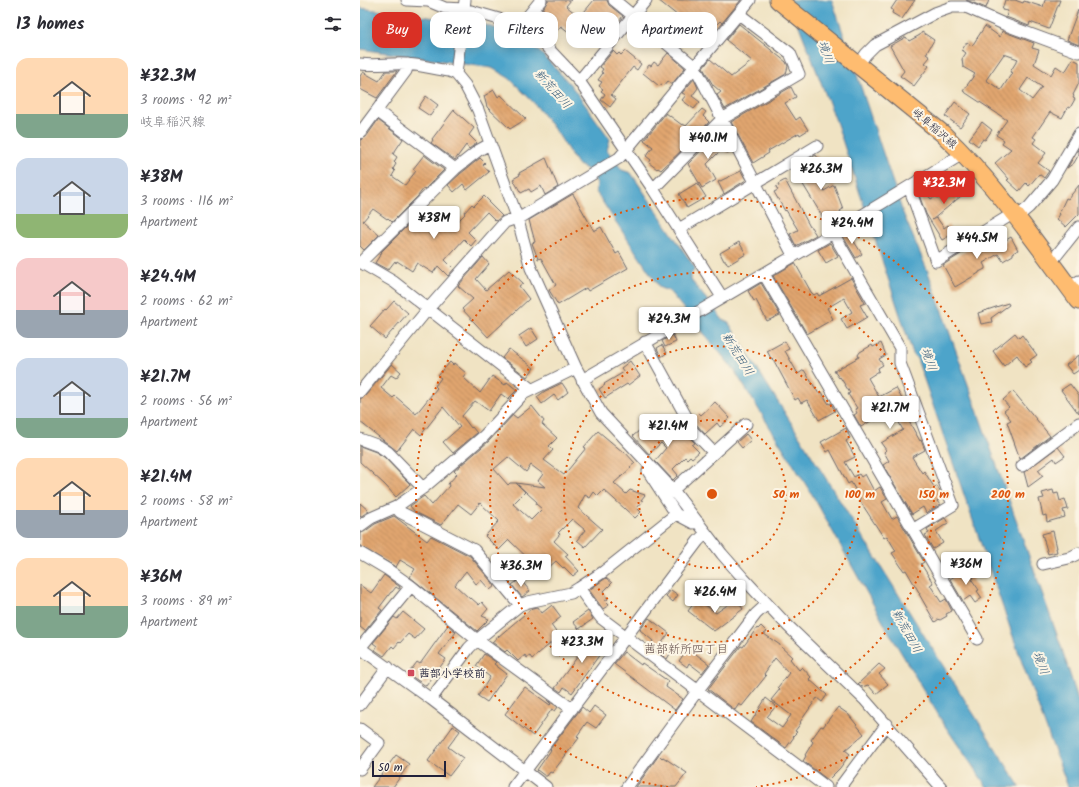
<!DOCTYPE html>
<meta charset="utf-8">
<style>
body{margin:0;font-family:Kalam,"Klee One",sans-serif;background:#f2f2f3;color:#2b2b33;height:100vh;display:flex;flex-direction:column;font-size:15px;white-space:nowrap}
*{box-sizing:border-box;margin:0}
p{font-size:13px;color:#7c7c81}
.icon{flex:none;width:22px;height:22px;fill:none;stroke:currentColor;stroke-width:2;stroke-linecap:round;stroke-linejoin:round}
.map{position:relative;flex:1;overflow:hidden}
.details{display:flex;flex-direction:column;background:#fff;width:360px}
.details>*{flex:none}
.guide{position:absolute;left:12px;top:12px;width:380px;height:36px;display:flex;gap:8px}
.scale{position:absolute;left:12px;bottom:10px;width:74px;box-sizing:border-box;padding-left:4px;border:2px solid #22223b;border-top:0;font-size:11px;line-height:14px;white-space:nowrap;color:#22223b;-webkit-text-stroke:3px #fcf5e5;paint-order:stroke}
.price{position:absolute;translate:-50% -34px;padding:0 9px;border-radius:4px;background:#fff;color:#222;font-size:13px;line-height:26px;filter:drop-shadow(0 1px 2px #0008)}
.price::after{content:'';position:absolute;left:50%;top:24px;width:12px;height:9px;margin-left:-6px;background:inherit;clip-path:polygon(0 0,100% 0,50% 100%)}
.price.current{background:#d93025;color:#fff}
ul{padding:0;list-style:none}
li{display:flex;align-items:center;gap:12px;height:100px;padding:0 16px}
li span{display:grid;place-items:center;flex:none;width:112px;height:80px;border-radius:12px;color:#555}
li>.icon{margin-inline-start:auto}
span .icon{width:48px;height:48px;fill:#fffc;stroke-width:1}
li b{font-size:17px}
h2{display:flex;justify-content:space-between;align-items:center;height:48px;padding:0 16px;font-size:17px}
.tag{padding:0 14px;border-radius:12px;background:#fff;box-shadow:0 2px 10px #0003;font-size:14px;line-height:36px}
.tag.current{background:#d93025;color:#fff}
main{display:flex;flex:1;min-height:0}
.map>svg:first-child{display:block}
.water{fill:#4ea4ca;stroke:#386382}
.building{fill:url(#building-back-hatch);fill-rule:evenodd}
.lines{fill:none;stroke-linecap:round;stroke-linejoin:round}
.street-casing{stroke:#6a666b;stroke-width:13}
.primary-casing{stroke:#6a666b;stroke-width:19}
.street{stroke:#fff;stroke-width:11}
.primary{stroke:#febc70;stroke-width:17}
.ring{fill:none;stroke:#de560e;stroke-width:2;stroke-dasharray:2 4}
.poi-dot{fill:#d1495b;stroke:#fcf5e5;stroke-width:1.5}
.labels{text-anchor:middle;stroke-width:4;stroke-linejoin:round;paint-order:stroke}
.street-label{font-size:11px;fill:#22223b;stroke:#fcf5e5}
.poi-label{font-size:11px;font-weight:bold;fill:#22223b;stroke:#fcf5e5;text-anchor:start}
.water-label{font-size:12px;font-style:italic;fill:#365c7b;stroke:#fcf5e5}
.neighbourhood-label{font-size:12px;fill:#65504d;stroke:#fcf5e5}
.centre{fill:#de560e;stroke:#fcf5e5;stroke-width:2}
.ring-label{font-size:12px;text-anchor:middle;font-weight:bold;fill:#de560e;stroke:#fcf5e5;stroke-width:4;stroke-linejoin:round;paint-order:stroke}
</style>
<main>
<section class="details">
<h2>13 homes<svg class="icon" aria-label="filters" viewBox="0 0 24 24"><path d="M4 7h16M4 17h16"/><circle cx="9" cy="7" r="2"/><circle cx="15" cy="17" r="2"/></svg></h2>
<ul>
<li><span style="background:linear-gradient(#ffd9b3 70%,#7fa58c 0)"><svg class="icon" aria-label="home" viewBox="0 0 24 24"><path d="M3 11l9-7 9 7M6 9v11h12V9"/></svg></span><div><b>¥32.3M</b><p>3 rooms · 92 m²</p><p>岐阜稲沢線</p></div></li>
<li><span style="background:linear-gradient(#c9d6e8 70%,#8fb573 0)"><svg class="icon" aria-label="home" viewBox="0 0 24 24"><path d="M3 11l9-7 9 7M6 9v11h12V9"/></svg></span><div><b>¥38M</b><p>3 rooms · 116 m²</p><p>Apartment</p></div></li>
<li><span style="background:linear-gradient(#f6c9c9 65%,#9aa5b1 0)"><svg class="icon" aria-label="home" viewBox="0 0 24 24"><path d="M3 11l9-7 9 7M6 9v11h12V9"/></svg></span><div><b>¥24.4M</b><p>2 rooms · 62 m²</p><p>Apartment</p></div></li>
<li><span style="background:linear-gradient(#c9d6e8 75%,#7fa58c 0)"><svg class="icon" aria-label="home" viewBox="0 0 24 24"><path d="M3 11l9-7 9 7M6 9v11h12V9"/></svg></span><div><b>¥21.7M</b><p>2 rooms · 56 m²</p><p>Apartment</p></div></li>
<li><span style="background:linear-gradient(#ffd9b3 65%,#9aa5b1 0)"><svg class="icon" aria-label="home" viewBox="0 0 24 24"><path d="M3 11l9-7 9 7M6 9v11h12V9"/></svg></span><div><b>¥21.4M</b><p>2 rooms · 58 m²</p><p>Apartment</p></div></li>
<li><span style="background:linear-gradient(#ffd9b3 60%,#7fa58c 0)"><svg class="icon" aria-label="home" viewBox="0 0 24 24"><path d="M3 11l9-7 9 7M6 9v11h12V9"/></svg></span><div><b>¥36M</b><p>3 rooms · 89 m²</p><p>Apartment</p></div></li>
</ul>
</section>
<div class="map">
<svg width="719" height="787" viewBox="0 0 719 787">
<defs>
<pattern id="building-back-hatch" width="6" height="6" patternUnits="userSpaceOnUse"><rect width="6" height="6" fill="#e1a66f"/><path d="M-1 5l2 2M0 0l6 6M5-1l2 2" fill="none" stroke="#b6875c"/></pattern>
</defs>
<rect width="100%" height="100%" fill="#fcf5e5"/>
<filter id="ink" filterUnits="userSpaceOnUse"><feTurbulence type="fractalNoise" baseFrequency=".025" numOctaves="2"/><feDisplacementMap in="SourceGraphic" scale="8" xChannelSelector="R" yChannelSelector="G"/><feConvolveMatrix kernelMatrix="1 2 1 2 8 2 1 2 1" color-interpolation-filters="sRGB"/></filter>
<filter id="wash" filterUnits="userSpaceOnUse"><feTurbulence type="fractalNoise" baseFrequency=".012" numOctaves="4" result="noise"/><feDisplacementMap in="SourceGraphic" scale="16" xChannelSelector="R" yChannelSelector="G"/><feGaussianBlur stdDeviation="0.9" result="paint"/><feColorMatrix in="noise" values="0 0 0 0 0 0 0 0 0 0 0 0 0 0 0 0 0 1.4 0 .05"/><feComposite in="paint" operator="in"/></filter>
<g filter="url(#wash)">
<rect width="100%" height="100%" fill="#f0e3c3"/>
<path class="water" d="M429 0H472L543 213 568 272 701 646 719 703V787H708L665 671 557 359 553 354 476 121Z
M0 8 126 25 154 35 180 52 210 84 250 139 247 150 262 170 271 173 335 268 331 274V280L363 320 368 322 582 664 660 787H627L585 726 527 629 453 496 374 370 309 291 300 288 236 192 237 183 227 169 217 164 198 134 174 103 149 78 132 68 0 49Z"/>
<g id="blocks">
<path class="building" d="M188 0H211L206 6 220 17 234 0H247L249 5 263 16 242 42 227 30 219 40 201 26 193 35 176 21Z
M298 0H381L362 23 360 21 355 26 354 25 350 30 338 20 329 31 328 30 324 35 316 29 323 20Z
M537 0H555L542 19 532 13 533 10 531 9Z
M606 0H629L626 8Z
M645 0H655L663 3 664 1 683 7 685 0H700L689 29 670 22 669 26 646 17 648 11 642 10Z
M718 10H719V45L707 40Z
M379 24 426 62 428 66 426 74 365 109 357 95 361 92 353 85 343 68 350 59 371 77 392 61 366 40Z
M625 26 640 37 642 31 674 43 672 48 679 50 674 64 691 75 696 66 705 72 713 59 719 62V83L713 95 714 96 713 98 715 99 710 108 708 107 702 118 690 112 673 137 676 139 673 143 686 153 678 163 689 171 684 178 679 174 669 186 666 183 659 191 647 180 649 179 635 163 651 149 642 143 644 140 636 135 647 120 603 91 615 74 603 67 602 59 606 53 602 50 607 42 612 46ZM644 54 658 59 650 72 652 73 641 90 626 80ZM668 78 682 87 672 100 660 90Z
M562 32 574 40 566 54 570 57 565 63 569 66 554 86 540 76 544 71 530 46 546 37 549 41 560 35Z
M253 51 257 55 259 53 261 55 265 51 281 64 277 70 273 67 251 95 256 99 250 107 241 100 245 94 241 91 243 89 239 86 242 82 238 80 243 73 241 72 243 69 240 67Z
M308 53 325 68 312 84 308 81 304 86 302 84 299 86 283 73 289 65 291 66 294 62 298 65Z
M26 71H37L17 98 0 89V76L3 72 19 81Z
M334 79 338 88 332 96 340 102 334 109 322 100 326 95 322 93Z
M431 87 436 97 425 103 436 120 440 117 448 130 440 135 439 133 408 151 409 153 393 163 371 122Z
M134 90 138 97 141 95 166 119 150 129 148 127 127 107 124 96Z
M66 96 78 105 70 116 58 108Z
M595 102 610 114 600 127 585 116Z
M342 109 346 112 343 116 349 122 338 134 333 130 323 143 326 146 301 170 298 168 297 169 289 163 291 160 286 156 293 147 284 140 306 113 322 125 323 124 326 126Z
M94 110 114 128 109 135 117 143 109 149 106 145 95 160 71 143 73 140 72 139Z
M18 120 43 139 33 154 37 157 34 162 36 164 33 169 35 171 32 176 45 185 56 171 53 169 64 155 84 170 65 189 64 188 58 196 32 222 28 218 27 219 13 209 3 221 19 235 4 250 0 246V140L6 137Z
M622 122 632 130 625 140 623 139 618 146 609 139Z
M360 131 371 151 367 153 364 147 347 164 356 180 342 188 328 164Z
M719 148V154L714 163 707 168Z
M456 155 467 172 456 177 464 191 474 185 483 209 480 211 481 213 475 217 478 222 470 227 468 223 467 224 436 173 447 167 444 162Z
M120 158 125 163 123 165 129 172 107 190 103 184 94 192 88 185 100 174Z
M186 158 198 187 185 195 181 186 171 192 169 189 161 193 153 179 160 175 159 173Z
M381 171 386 180 364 194 358 182Z
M603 176 612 187 572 220 577 218 584 228 588 225 593 234 582 240 566 214 559 195 564 193 565 195 567 194 571 199 576 196 578 198Z
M425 180 450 227H451L456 235 436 246 430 234 438 230 426 210 425 211 414 192 418 190 416 187 419 186 418 184Z
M337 183 346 197 327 208 319 194Z
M719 185V214L706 227 697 219 700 214 699 213 706 198 708 199Z
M213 194 234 231 241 227 256 254 259 252 268 268 228 291 226 288 198 305 189 290 196 285 181 258 178 259 172 243 175 242 169 220Z
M124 196 130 202 129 203 142 216 136 221 127 212 108 232 116 240 111 246 104 239 85 260 94 269 88 276 78 266 73 273 57 263 52 271 37 261 36 263 35 261 28 270 15 263 22 252H21L59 214 70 225 83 214 93 226 105 214 104 213 112 204 114 206Z
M488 232 502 254 496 258 482 235Z
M651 237 658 250 653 253V255L643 261 638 254 623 263 625 267V269L619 272V273L595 287 583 265 620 242 623 246 629 242 633 248Z
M379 242 386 254 368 265 366 261H364L360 253Z
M470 243 478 256 466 263 458 250Z
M123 257 129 264 116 279 126 290 149 270 163 283 159 286 169 299 128 337 102 309 113 299 98 286Z
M435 263 451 292 454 295 457 293 459 296 491 278 505 303 500 305 507 317 487 329 481 319 492 312 484 298 467 308 473 319 447 334 413 276Z
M401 283 420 315 407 321 396 300 394 301 388 291Z
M34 301 48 313 25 339 10 326 25 309 26 310Z
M648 303 649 305 631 318 632 322 621 324 618 313Z
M171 328 178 339 166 347 159 336Z
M655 333 659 338 662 335 677 355 670 360 672 362 665 367 657 355 644 366 633 351Z
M313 335 316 342 305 347 302 341Z
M425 341 429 349 425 351 438 374 444 370 459 394 462 392 467 401 469 404 471 403 475 411 459 420 447 400 441 403 438 398 435 400 413 359 412 360 407 351Z
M521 343 526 355 519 359 523 365 518 368 519 371 508 378 519 397 536 388 542 399 538 402 560 441 561 440 565 450 552 457 562 473 564 471 574 487 577 486 583 497 577 501 580 505 566 513 563 507 552 514 523 465 529 461 524 452 526 450 521 443 543 430 536 417 531 412 515 421 514 419 501 427 494 415 497 413 495 409 497 408 488 394 490 393 480 377 479 378 474 371 499 357 498 355 500 352 512 345 513 347Z
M302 345 307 353 301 357 297 348Z
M149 349 174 368 167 377 142 358Z
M719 355V370L713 374 706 365Z
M270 361 280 376 268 385 267 384 245 398 239 389 245 385 244 384 264 372 261 368Z
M90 362 93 365 94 363 106 373 103 377 120 393 132 376 145 385 147 382 157 390 148 399 141 394 129 411 115 401 102 416 111 428 112 427 117 433 93 453 83 442 100 427 83 407 61 435 54 429 37 451 0 422V399L5 396 32 364 41 372 36 378 31 375 21 388 33 398 35 396 56 414 77 388 75 386 81 378 78 376Z
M202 383 208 392 198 400 194 395 182 404 177 397 185 391Z
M710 384 719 396V414L701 390Z
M653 391 690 436 660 459 647 422 651 420 644 411 649 407 643 400Z
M355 402 370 418 360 427 357 423 345 434 335 423 334 418 339 413 341 415Z
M172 406 184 421 182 424 197 438 189 446 193 450 184 460 204 475 226 448 224 447 238 431 263 452 264 451 275 463 270 467 271 468 254 483 266 494 270 490 285 495 281 500 283 501 277 508 281 512 275 518 244 490 238 496 234 492 230 498 225 495 218 508 242 529 225 547 217 540 225 530 212 519 198 533 200 534 194 541 208 554 205 556 219 571 213 576 204 567 203 568 196 561 188 568 179 563 176 566 149 540 139 550 125 536 139 521 120 503 111 514 98 504 81 525 55 512 50 506 64 496 72 505 89 486 88 484 97 474 94 471 129 441 153 415 157 418ZM148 457 166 472 171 465 183 474 178 481 185 487 156 483 177 502 176 504 182 509 171 520 153 504 165 492 156 483H150L148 485 134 469Z
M299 425 310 437 321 427 323 431 335 443 332 445 339 452 332 458 330 456 327 459 325 457 313 469 318 475 313 480 295 461 306 448 301 443 289 454 273 436 280 430 286 437Z
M486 428 490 438 486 441 495 457 485 462 494 477 499 474 501 477 505 474 514 491 520 487 527 499 522 502 532 519 537 516 564 562 561 564 573 583 570 585 581 602 586 599 592 611 586 614 587 616 580 620 579 619 575 622 559 594H560L546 570 544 571 532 553 536 551 527 536 524 538 500 501 501 500 491 482 488 484 470 450 467 452 461 442Z
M386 434 391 440 382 448 377 442Z
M0 446 16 452 24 457 50 484 36 497 25 485 0 462Z
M698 447 705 456 696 462 694 458 678 470 683 476 668 487 664 472Z
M693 490 694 494 698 493 700 501 705 499 708 509 703 510 705 517 687 522 686 515 683 516 679 499 684 498 682 493Z
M0 503 9 511 0 517Z
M34 516 67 541 71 536 110 556 135 586 130 590 121 580 116 584 106 571 95 585 110 599 111 598 119 605 122 602 128 609 122 616 129 619 117 631 50 577 55 569 40 560 36 567 0 546V533L4 532 15 524Z
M585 518 588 523 576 531 583 543 573 549 565 535 569 533 567 529Z
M693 531 697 548H696L697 552 688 554 682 534Z
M608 568 614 578 612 580 619 590 617 591 622 598 615 603 610 596 603 601 590 579Z
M24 575 40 587 39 589 36 587 32 592H31L19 608 22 610 5 631 0 627V585L11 593Z
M246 578 252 583 243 592 248 599 245 601 249 605 243 609 229 590Z
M160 579 170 591 162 597 152 585Z
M311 590 318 595 313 602 306 596Z
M337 599 356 613 376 599 383 609 354 631 328 611Z
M192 605 201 617 191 625 205 645 196 651 191 643 172 659 170 656 167 658 165 655 158 661 147 650 145 652 132 642 172 608 178 607 182 613Z
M228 611 233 619 219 629 213 622Z
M43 612 64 629 55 639 48 634 40 643 39 642 34 648 32 646 24 656 15 650 17 646 13 643 34 617 37 619Z
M289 618 309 633 301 644 311 652 307 659 290 646 293 641 280 630Z
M88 625 96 632 79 654 86 659 66 686 48 674 57 662 60 664Z
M401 626 407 632 404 634 420 645V646L432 657 430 659 439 670 442 667 451 677 449 679 467 695 462 702 457 698 445 715 440 722 441 723 435 731 437 732 433 736 434 737 426 748 391 722 406 698 416 706 407 717 422 728 431 715 411 700 420 689 418 687 429 673 415 658 404 674 406 676 382 706 379 704 375 710 348 689 381 646 383 647 397 628 398 629Z
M235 633 248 643 212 693 204 687 201 692 195 688 199 683H198Z
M328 648 349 664 342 673 329 663 327 667 319 661Z
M264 652 281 665 282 663 308 681 306 687 323 699 315 710 254 664Z
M124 654 136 662 134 664 147 674 127 702 118 696 130 677 116 666Z
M519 664 525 669 519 674 528 684 516 694 508 685 502 687 498 684Z
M165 687 190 705 191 704 187 700 198 707 195 711 192 709 173 736 145 714Z
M234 706 246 715 236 728 227 722 217 736 219 738 192 773 190 772 187 776H185L177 770 191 750 190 749 222 707 229 713Z
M478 707 488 714 504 734 485 750 490 754 480 768 468 780 443 761 446 756 445 755 453 742 451 740 461 726 463 727Z
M93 726 100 731 88 747 103 758 89 776 68 761Z
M36 755 49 764 33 787H12Z
M299 755 302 758 303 757 327 773 316 787H276Z"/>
</g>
</g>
<g filter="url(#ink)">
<use href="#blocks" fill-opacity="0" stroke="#6a666b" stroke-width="1"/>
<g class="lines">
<defs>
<path id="street" d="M47 0 68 1
M66 0 85 8 104 9 139 19 161 28 183 43 219 81 293 189 362 297
M254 0 335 67 433 255
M161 28 164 21 181 0
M0 64C16 66 31 63 46 64 61 65 75 69 89 71L96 74 105 85 118 110 157 217 171 268 216 368 241 413 313 490 362 554 384 579 428 626 504 699 581 787
M498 65 506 54 515 45 575 13 592 7H606L646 25 719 52
M96 74 105 0
M219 81 286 0
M17 111 95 169
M0 133 46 71 48 64
M549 187 576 261 654 213
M293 189 362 119 439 74 430 53 379 14
M657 217 669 207 692 180 719 134
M319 229 457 146
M473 233 540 348V363L593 505 554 529
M689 261 696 256 719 227
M0 262 34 282 171 389
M0 263 95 169 119 150 130 144
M404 274 617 639
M709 288 719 281
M285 342 328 420V426L354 453
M222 380 473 233 604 153
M0 392 68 309 145 222 163 216 259 158 266 150 390 0
M0 439 19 446 28 452 63 488
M662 466 719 423
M288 471 316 514 333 523 338 522
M313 490 386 424
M36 507 40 512 114 550 160 605
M0 526 11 518 36 507 63 488 124 436 163 394 216 368
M0 553 27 569 51 586 117 640 212 709
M683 564 709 558 719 553
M51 586 0 648 71 699 186 787
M219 588 241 618 466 787
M71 699 109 648 117 640 160 605 168 602 211 593 219 588 243 572 316 514
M0 705 28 667
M0 729 19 743 0 769
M153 787 338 541 346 533
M267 787 338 690 396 614 407 604
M480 787 527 724"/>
<path id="primary" d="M418 0 582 133C635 183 676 243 719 301"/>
</defs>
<use href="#street" class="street-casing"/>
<use href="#primary" class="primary-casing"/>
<use href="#street" class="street"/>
<use href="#primary" class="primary"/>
</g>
</g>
<g class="ring">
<circle cx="352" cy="494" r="74"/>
<circle cx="352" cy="494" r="148"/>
<circle cx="352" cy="494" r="222"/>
<path d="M308 787A296 296 0 1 1 396 787"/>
</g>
<rect class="poi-dot" x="47" y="669" width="8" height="8" rx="2"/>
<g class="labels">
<g class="street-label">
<text transform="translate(575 128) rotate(41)" y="4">岐阜稲沢線</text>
</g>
<g class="poi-label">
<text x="59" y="677">茜部小学校前</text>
</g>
<g class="water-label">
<text transform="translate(466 52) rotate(71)" y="4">境川</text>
<text transform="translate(193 89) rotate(48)" y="4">新荒田川</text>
<text transform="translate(378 354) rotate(58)" y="4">新荒田川</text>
<text transform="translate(569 359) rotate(71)" y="4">境川</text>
<text transform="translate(547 631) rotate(61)" y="4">新荒田川</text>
<text transform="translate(681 663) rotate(68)" y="4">境川</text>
</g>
<g class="neighbourhood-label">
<text x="326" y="653">茜部新所四丁目</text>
</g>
</g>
<circle cx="352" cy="494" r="6" class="centre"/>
<g class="ring-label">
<text x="426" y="498">50 m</text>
<text x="500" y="498">100 m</text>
<text x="574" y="498">150 m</text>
<text x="648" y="498">200 m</text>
</g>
</svg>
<div class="scale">50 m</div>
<b class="price" style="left:348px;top:160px">¥40.1M</b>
<b class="price" style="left:461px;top:191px">¥26.3M</b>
<b class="price current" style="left:584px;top:205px">¥32.3M</b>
<b class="price" style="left:74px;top:240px">¥38M</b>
<b class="price" style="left:492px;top:245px">¥24.4M</b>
<b class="price" style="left:617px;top:260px">¥44.5M</b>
<b class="price" style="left:309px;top:341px">¥24.3M</b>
<b class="price" style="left:530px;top:430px">¥21.7M</b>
<b class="price" style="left:308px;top:448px">¥21.4M</b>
<b class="price" style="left:606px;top:586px">¥36M</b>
<b class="price" style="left:161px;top:588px">¥36.3M</b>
<b class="price" style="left:355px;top:614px">¥26.4M</b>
<b class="price" style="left:222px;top:664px">¥23.3M</b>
<div class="guide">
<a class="tag current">Buy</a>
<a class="tag">Rent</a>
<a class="tag">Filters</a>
<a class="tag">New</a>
<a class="tag">Apartment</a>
</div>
</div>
</main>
